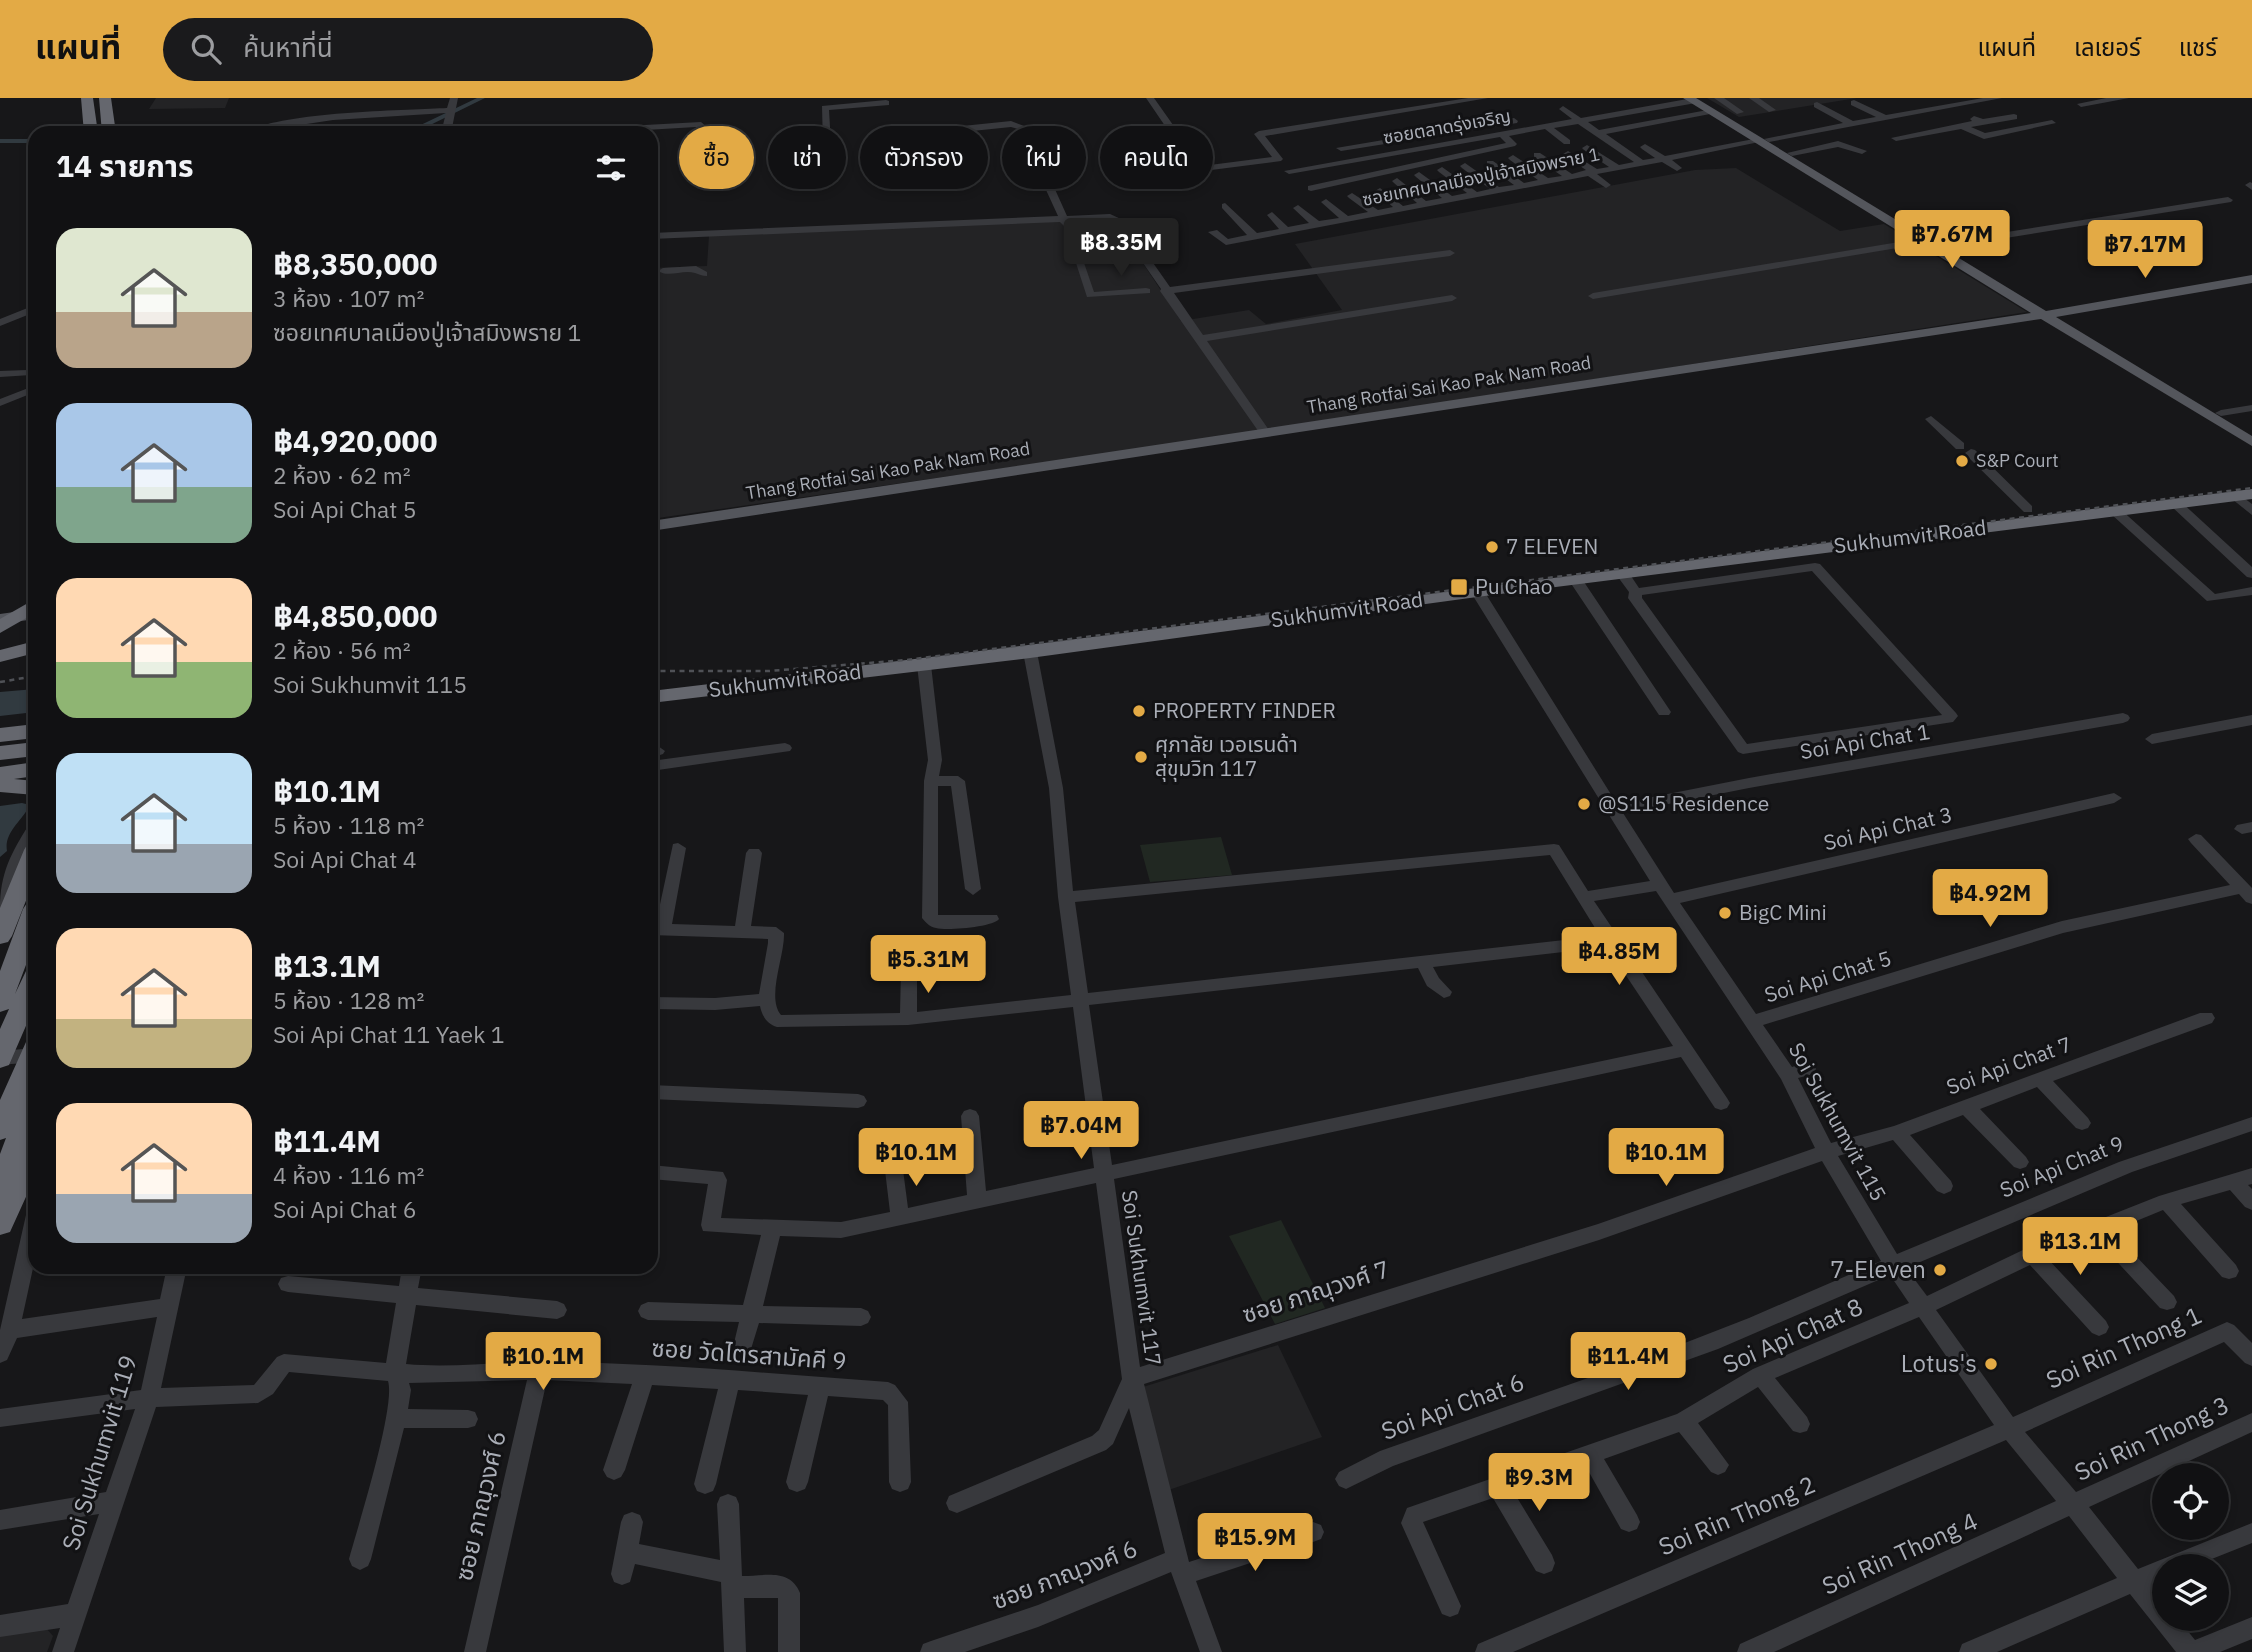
<!DOCTYPE html>
<html lang="th">
<meta charset="utf-8">
<style>
body{margin:0;font-family:"IBM Plex Sans","Noto Sans Thai",sans-serif;background:#1a1a1c;color:#f1f3f6;height:100vh;display:flex;flex-direction:column;font-size:26px;white-space:nowrap}
*{box-sizing:border-box;margin:0}
p{font-size:23px;color:#9c9da0}
.icon{flex:none;width:38px;height:38px;fill:none;stroke:currentColor;stroke-width:2;stroke-linecap:round;stroke-linejoin:round}
.map{position:relative;flex:1;overflow:hidden}
.panel{position:absolute;left:28px;top:28px;width:630px;height:1148px;display:flex;flex-direction:column;background:#111113;border-radius:21px;box-shadow:0 4px 10px #0003,0 0 0 2px #303133}
.panel>*{flex:none}
.banner{position:absolute;left:679px;top:28px;width:665px;height:63px;display:flex;gap:14px}
.controls{position:absolute;left:2152px;top:1365px;display:grid;gap:14px}
.controls a{display:grid;place-items:center;width:77px;height:77px;border-radius:50%;background:#111113;box-shadow:0 4px 10px #0003,0 0 0 2px #303133;font-size:35px}
.price{position:absolute;translate:-50% -60px;padding:0 16px;border-radius:7px;background:#e3aa45;color:#111;font-size:23px;line-height:46px;filter:drop-shadow(0 2px 4px #0008)}
.price::after{content:'';position:absolute;left:50%;top:42px;width:21px;height:16px;margin-left:-10px;background:inherit;clip-path:polygon(0 0,100% 0,50% 100%)}
.price.on{background:#222;color:#fff}
ul{padding:0;list-style:none}
li{display:flex;align-items:center;gap:21px;height:175px;padding:0 28px}
li span{display:grid;place-items:center;flex:none;width:196px;height:140px;border-radius:21px;color:#555}
li>.icon{margin-inline-start:auto}
span .icon{width:84px;height:84px;fill:#fffc;stroke-width:1}
li b{font-size:30px}
h2{display:flex;justify-content:space-between;align-items:center;height:84px;padding:0 28px;font-size:30px}
.tag{padding:0 24px;border-radius:32px;background:#111113;box-shadow:0 4px 10px #0003,0 0 0 2px #303133;font-size:24px;line-height:63px}
.tag.on{background:#e3aa45;color:#111}
header{display:flex;align-items:center;gap:42px;box-sizing:border-box;height:98px;padding:0 35px;background:#e3aa45;color:#111}
header strong{font-size:33px}
nav{display:flex;gap:38px;margin-inline-start:auto;font-size:24px}
.search{width:490px;height:63px;background:#1a1a1c;display:flex;align-items:center;gap:18px;box-sizing:border-box;padding:0 24px;border-radius:38px;color:#9c9da0;font-size:26px}
.map>svg:first-child{display:block}
.built{fill:#232325}
.green{fill:#212822}
.water{fill:#313a40}
.lines{fill:none;stroke-linecap:round;stroke-linejoin:round}
.canal{fill:#313a40;fill-rule:evenodd}
.minor{fill:#38393d;fill-rule:evenodd}
.major{fill:#54565c;fill-rule:evenodd}
.highway{fill:#65676e;fill-rule:evenodd}
.rail{stroke:#4f5156;stroke-width:2.5;stroke-dasharray:5 4.5;stroke-linecap:butt}
.poi-dot{fill:#e3aa45;stroke:#121214;stroke-width:2.5}
.labels{text-anchor:middle;stroke-width:6;stroke-linejoin:round;paint-order:stroke}
.far-street-label{font-size:18px;fill:#aaaeb7;stroke:#121214}
.far-poi-label{font-size:18px;fill:#aaaeb7;stroke:#121214;text-anchor:start}
.street-label{font-size:21px;fill:#aaaeb7;stroke:#121214}
.poi-label{font-size:21px;fill:#aaaeb7;stroke:#121214;text-anchor:start}
.near-poi-label{font-size:24px;fill:#aaaeb7;stroke:#121214;text-anchor:end}
.near-street-label{font-size:24px;fill:#aaaeb7;stroke:#121214}
</style>
<header>
<strong>แผนที่</strong>
<div class="search"><svg class="icon" aria-label="search" viewBox="0 0 24 24"><circle cx="10" cy="10" r="6"/><path d="M15 15l6 6"/></svg>ค้นหาที่นี่</div>
<nav><a>แผนที่</a><a>เลเยอร์</a><a>แชร์</a></nav>
</header>
<div class="map">
<svg width="2252" height="1554" viewBox="0 0 2252 1554">
<rect width="100%" height="100%" fill="#171719"/>
<path class="built" d="M156 0H229L225 10 149 11Z
M1707 0H1857L1739 19Z
M1736 70 1840 133 1884 126 2027 214 1255 334 651 421V170L707 168 709 137 1114 121 1181 223 1249 212 1266 226 1342 212 1295 146 1695 72Z
M1278 1247 1322 1339 1160 1395 1143 1289Z
M46 1530 53 1538 47 1554H0V1536Z"/>
<path class="green" d="M1221 739 1232 777 1150 784 1140 747Z
M1281 1122 1325 1210 1275 1226 1229 1138Z"/>
<path class="water" d="M35 591V614L0 618V594Z
M22 705 26 706 27 712C19 725 4 736 7 753L0 759V708Z"/>
<g class="lines">
<path class="canal" d="M477 0H485L414 35H404Z
M0 41H35V45H0Z"/>
<path class="minor" d="M450 0H458L451 35H441L446 15 333 22 247 35C273 14 409 12 447 10Z
M1146 0H1154L1202 68 1272 59 1254 36 1259 33 1468 0H1488L1265 38 1283 61 1281 63 1172 77 1169 76V72L1193 69Z
M1693 0 1696 1V5L1588 24 1599 32 1713 11V15L1710 16 1606 36 1643 62 1655 60 1642 51 1640 49 1645 46 1665 58 1759 40 1764 43 1672 62 1682 70 1677 73 1662 64 1597 76 1611 87 1606 90 1588 78 1226 147 1208 134 1217 132 1228 141 1247 137 1222 110V106L1225 105 1257 135 1279 131 1267 117 1272 114 1288 129 1309 125 1293 110 1298 107 1319 123 1339 120 1321 104 1326 101 1348 118 1368 114 1349 100 1347 98 1352 95 1378 112 1393 109 1375 93 1380 90 1403 108 1417 105 1394 85 1392 83 1397 80 1426 103 1442 100 1416 79 1414 77 1419 74 1452 98 1467 95 1439 74 1437 72 1442 69 1477 94 1490 91 1462 70 1460 68 1465 65 1499 89 1514 87 1487 67V63H1493L1524 85 1538 82 1510 62 1508 60 1513 57 1548 80 1562 78 1534 59V55H1540L1572 76 1586 72 1565 58 1563 56 1568 53 1597 71 1609 69 1584 52 1582 50 1587 47 1619 67 1634 64 1578 26 1554 30 1570 42V46H1564L1545 31 1509 38 1517 46 1515 48 1311 93 1308 92V88L1506 45 1500 39 1289 76 1284 73 1572 21 1559 11 1563 8 1581 20Z
M1714 0H1724L1744 14 1737 16Z
M1749 0H1759L1776 12 1769 14Z
M1983 0H2002L1769 44 1764 41 1843 25 1814 9V5L1817 4 1853 23 1876 19 1851 7V3L1854 2 1886 17Z
M2106 0H2129L2081 9 2077 6Z
M886 2 889 3V7L829 12 831 46 823 48 822 8Z
M2014 16 2017 17V21L1971 29 1985 35 2052 22 2056 25 1984 41 1961 31 1896 43 1891 40 1972 23 1970 21 1974 18 1983 21Z
M1514 20 1518 23 1517 25 1341 53 1336 50Z
M1011 23 1027 29 1067 118 1110 116 1123 122 1170 189 1450 152 1455 155 1450 158 1174 195 1203 237 1452 197 1457 200 1452 203 1207 243 1271 335 1265 339 1261 337 1160 193 1161 191 1116 126 1108 122 1070 124 1094 194 1146 190 1150 191V195L1087 199 1064 128 1060 124 651 141V135L1058 118 1018 31 1011 29 943 36 938 33 943 30Z
M701 24 708 30V57L703 60 698 57V31L696 29 595 35H546L551 32Z
M1838 43 1867 53 1862 56 1838 49 1792 58 1787 55Z
M2250 84 2252 85V92L2245 87Z
M2228 99 2233 102 2231 104 1943 150 1938 147 1943 144Z
M1923 140 1928 143 1927 145 1593 201 1588 198 1593 195Z
M696 168 707 174V178C702 178 699 176 695 175 683 171 669 180 658 173L663 170Z
M35 207V214L0 228V221Z
M27 272 33 275 31 277 0 279V273Z
M31 289 35 290V294L0 308V301Z
M2252 307V313L2221 318 2215 315 2221 312Z
M1931 318 1964 345V351H1956L1927 323 1925 321Z
M1971 351 1975 352 2032 408V414H2024L1967 358 1965 355Z
M2236 394 2252 406V417L2232 401 2230 398Z
M2175 401 2179 402 2252 469V480L2247 479 2171 408V402Z
M2115 409 2119 410 2215 496 2252 489V497L2207 503 2111 416V410Z
M1815 465 1820 466 1956 615 1958 618 1953 624 1743 656 1738 654 1628 500 1629 494 1615 475 1617 472H1627L1639 490ZM1812 473 1942 617 1747 646 1642 500V497Z
M1575 477 1580 478 1669 611 1671 614 1669 617H1659L1568 481Z
M1477 489 1484 493 1617 706 1749 680 2123 615 2128 617 2130 620 2128 623 2123 625 1749 690 1623 715 1674 795 2114 695 2122 700 2114 705 1680 805 1756 916 2062 823 2230 787 2191 745 2188 741 2196 736 2201 737 2252 790V806L2246 804 2239 796 2063 835 1763 927 1792 969 1807 964 1813 966 1816 971 1813 976 1798 980 1831 1045 1894 1028 2200 915H2212L2215 920 2212 925 2053 983 2088 1020 2091 1025 2088 1030 2082 1032 2076 1030 2037 989 1980 1011 2026 1059 2029 1064 2026 1069 2020 1071 2014 1069 1963 1017 1910 1037 1951 1083 1953 1088 1951 1093 1944 1096 1937 1093 1893 1042 1838 1058 1897 1156 2119 1064 2252 1019V1033L2132 1074 1906 1170 1927 1198 2025 1151 2159 1098 2252 1070V1086L2248 1087 2252 1091V1112L2245 1109 2230 1092 2181 1106 2236 1167 2239 1173 2236 1179 2229 1181 2222 1179 2163 1112 2112 1133 2174 1198 2177 1204 2174 1210 2167 1212 2160 1210 2095 1140 2047 1160 2106 1223 2109 1229 2106 1235 2099 1238 2092 1235 2030 1167 1936 1212 2013 1319 2227 1224 2234 1227 2252 1245V1268L2245 1265 2224 1244 2025 1334 2076 1394 2252 1315V1334L2089 1409 2138 1471 2252 1425V1445L2194 1468H2165V1481L2151 1487 2165 1504V1521H2178L2195 1542 2252 1519V1541L2220 1554H2176L2130 1496 1997 1554H1959L1962 1546 2117 1480 2069 1418 1774 1554H1737L1740 1546 2056 1403 2006 1342 1513 1554H1475L1478 1546 1994 1327 1919 1219 1775 1280 1807 1319 1810 1326 1807 1333 1800 1335 1793 1333 1758 1289 1698 1325 1729 1367 1725 1374 1718 1377 1711 1374 1679 1334 1604 1361 1637 1417 1640 1424 1637 1431 1629 1434 1621 1431 1585 1367 1513 1393 1552 1457 1555 1465 1552 1473 1544 1476 1536 1473 1493 1400 1423 1424 1461 1508 1458 1516 1450 1519 1442 1516 1401 1425 1407 1410 1677 1316 1753 1271 1909 1205 1890 1177 1718 1251 1393 1368 1346 1391 1339 1388 1335 1381 1339 1374 1380 1353 1659 1255 1749 1220 1881 1163 1822 1063 1599 1142 1144 1286 1189 1464 1313 1424 1321 1427 1324 1434 1321 1441 1313 1444 1196 1483 1222 1554H1200L1171 1474 1038 1529 965 1554H920L923 1546 931 1543 1038 1507 1165 1455 1129 1310 1113 1346 1106 1352 957 1415 949 1412 946 1405 949 1398 1092 1338 1099 1332 1122 1281 1096 1085 841 1140 780 1138 763 1208 861 1210 868 1213 871 1219 868 1225 861 1228 759 1225 751 1251 744 1254 737 1251 734 1245 739 1224 648 1222 641 1219 638 1213 641 1207 648 1204 743 1207 761 1137 703 1133 701 1127 708 1086 651 1081V1067L723 1074 727 1082 721 1120 841 1124 890 1114 884 1064 887 1059 893 1057 899 1059 902 1064 908 1110 967 1097 961 1018 964 1013 970 1011 976 1013 979 1018 986 1093 1094 1070 1073 909 908 927 777 929C767 926 762 918 760 908L715 912 651 911V899L715 900 759 896 768 845V841L651 837V825H656L673 746 678 745 686 750 672 826 735 828 746 755 749 751H759L762 755 751 828 776 829 784 835C785 858 766 899 781 917L900 915 901 872 903 868H915L917 872V914L1071 897 1058 799 1049 690 1023 554 1030 550 1037 554 1063 690 1073 793 1554 746 1559 747 1588 793 1650 783 1470 493ZM1550 757 1600 838 1088 895 1075 804ZM1656 793 1781 981 1815 1050 1598 1126 1140 1269 1114 1081 1681 959 1715 1010 1721 1012 1727 1010 1730 1005 1727 1000 1594 803ZM1607 849 1673 948 1112 1067 1089 907 1418 870 1427 888 1444 900 1450 898 1452 894 1439 880 1433 869Z
M924 563 931 567 942 662 939 678H958L965 683 981 791 973 797 965 791 951 688H938V817H997L999 821C993 829 947 833 936 830 930 829 926 825 922 820L924 683 928 662 917 567Z
M2252 617V627L2152 646 2145 641 2152 636Z
M785 645 790 647 792 650 790 653 651 673V663Z
M658 648 665 653 663 656 651 660V650Z
M35 724V742L8 805 0 811C0 775 11 755 30 725Z
M2252 724V734L2242 736 2234 731 2237 727Z
M35 950V964L0 967V953Z
M651 987 858 996 864 998 867 1003 864 1008 858 1010 651 1001Z
M35 1109V1161L22 1221 160 1201 167 1169H187L161 1290 254 1287 277 1259 284 1256 386 1265 396 1205 288 1194 281 1192 278 1186 281 1180 288 1178 399 1188 402 1169H422L418 1190 557 1203 564 1206 567 1212 564 1218 557 1221 416 1207 406 1266C450 1270 494 1264 539 1264 655 1264 772 1276 888 1284L895 1287 908 1304 911 1384 908 1391 900 1394 892 1391 889 1384 888 1307 883 1302 828 1298 808 1384 805 1391 797 1394 789 1391 786 1384 808 1297 738 1292 716 1386 713 1393 705 1396 697 1393 694 1386 718 1291 652 1287 625 1372 621 1379 614 1382 607 1379 603 1372 632 1286 547 1282 486 1554H464L527 1282 409 1285 411 1292 408 1311 468 1312 475 1314 478 1321 475 1328 468 1330H404L371 1461 368 1468 360 1472 352 1468 349 1461C358 1428 396 1308 388 1283L289 1274 273 1296 258 1305 156 1309 74 1554H52L60 1530 0 1539V1517L68 1506 99 1416 0 1432V1412L106 1394 135 1311 0 1329V1311L141 1292 157 1219 17 1240 7 1262 0 1265V1232L26 1117 28 1111Z
M728 1396 736 1399 739 1406 742 1478C765 1478 790 1470 800 1495V1554H778V1500H744L746 1554H724L721 1484 635 1466 630 1484 622 1487 614 1484 611 1476 621 1424 624 1417 632 1414 640 1417 643 1424 639 1446 720 1462 717 1406 720 1399Z"/>
<path class="major" d="M1683 0H1696L2046 213 2252 177V185L2056 219 2252 338V348L2041 221 651 433V423L2031 215Z
M35 511V521L0 526V516Z"/>
<path class="highway" d="M81 0H93L98 35H84Z
M99 0H111L116 35H102Z
M2252 391V401L1477 499 1030 560 651 605V593C1185 530 1718 457 2252 391Z
M35 501V515L0 535V521Z
M35 543V555L0 564V552Z
M35 626V640L0 644V630Z
M35 644V658L0 662V648Z
M35 664V678L14 681 35 683V697L0 694V669Z
M35 744V780L12 838 8 844 0 846V810L24 752 27 747Z
M35 803V843L15 896 26 873 35 870V907L9 967 0 970V931L9 911 0 914V873L23 811 27 805Z
M35 941V980L29 994 35 992 33 1040 35 1039V1079L10 1134 0 1137V1056L6 1040 0 1042V1002L26 944Z"/>
<path class="rail" d="M651 573H769L906 562 2252 390
M0 584 35 578"/>
</g>
<g class="poi-dot">
<circle cx="1962" cy="363" r="7"/>
<circle cx="1492" cy="449" r="7"/>
<rect x="1450" y="480" width="18" height="18" rx="3.5"/>
<circle cx="1139" cy="613" r="7"/>
<circle cx="1141" cy="659" r="7"/>
<circle cx="1584" cy="706" r="7"/>
<circle cx="1725" cy="815" r="7"/>
<circle cx="1940" cy="1172" r="7"/>
<circle cx="1991" cy="1266" r="7"/>
</g>
<g class="labels">
<g class="far-street-label">
<text transform="translate(1447 29) rotate(-10)" y="6">ซอยตลาดรุ่งเจริญ</text>
<text transform="translate(1481 79) rotate(-11)" y="6">ซอยเทศบาลเมืองปู่เจ้าสมิงพราย 1</text>
<text transform="translate(1449 287) rotate(-9)" y="6">Thang Rotfai Sai Kao Pak Nam Road</text>
<text transform="translate(888 373) rotate(-9)" y="6">Thang Rotfai Sai Kao Pak Nam Road</text>
</g>
<g class="far-poi-label">
<text x="1976" y="369">S&amp;P Court</text>
</g>
<g class="street-label">
<text transform="translate(1910 439) rotate(-7)" y="7">Sukhumvit Road</text>
<text transform="translate(1347 512) rotate(-8)" y="7">Sukhumvit Road</text>
<text transform="translate(785 583) rotate(-7)" y="7">Sukhumvit Road</text>
<text transform="translate(1865 644) rotate(-9)" y="7">Soi Api Chat 1</text>
<text transform="translate(1888 731) rotate(-13)" y="7">Soi Api Chat 3</text>
<text transform="translate(1828 879) rotate(-17)" y="7">Soi Api Chat 5</text>
<text transform="translate(2009 968) rotate(-20)" y="7">Soi Api Chat 7</text>
<text transform="translate(1837 1024) rotate(61)" y="7">Soi Sukhumvit 115</text>
<text transform="translate(2062 1069) rotate(-22)" y="7">Soi Api Chat 9</text>
<text transform="translate(1141 1180) rotate(82)" y="7">Soi Sukhumvit 117</text>
</g>
<g class="poi-label">
<text x="1506" y="456">7 ELEVEN</text>
<text x="1475" y="496">Pu Chao</text>
<text x="1153" y="620">PROPERTY FINDER</text>
<text x="1155" y="654">ศุภาลัย เวอเรนด้า<tspan x="1155" dy="24">สุขุมวิท 117</tspan></text>
<text x="1598" y="713">@S115 Residence</text>
<text x="1739" y="822">BigC Mini</text>
</g>
<g class="near-poi-label">
<text x="1926" y="1180">7-Eleven</text>
<text x="1977" y="1274">Lotus's</text>
</g>
<g class="near-street-label">
<text transform="translate(1316 1194) rotate(-18)" y="8">ซอย ภาณุวงศ์ 7</text>
<text transform="translate(1793 1238) rotate(-24)" y="8">Soi Api Chat 8</text>
<text transform="translate(2124 1250) rotate(-24)" y="8">Soi Rin Thong 1</text>
<text transform="translate(749 1257) rotate(4)" y="8">ซอย วัดไตรสามัคคี 9</text>
<text transform="translate(1453 1309) rotate(-20)" y="8">Soi Api Chat 6</text>
<text transform="translate(2152 1341) rotate(-25)" y="8">Soi Rin Thong 3</text>
<text transform="translate(100 1355) rotate(-73)" y="8">Soi Sukhumvit 119</text>
<text transform="translate(481 1408) rotate(-77)" y="8">ซอย ภาณุวงศ์ 6</text>
<text transform="translate(1737 1418) rotate(-23)" y="8">Soi Rin Thong 2</text>
<text transform="translate(1900 1456) rotate(-24)" y="8">Soi Rin Thong 4</text>
<text transform="translate(1065 1477) rotate(-21)" y="8">ซอย ภาณุวงศ์ 6</text>
</g>
</g>
</svg>
<div class="controls">
<a><svg class="icon" aria-label="locate" viewBox="0 0 24 24"><circle cx="12" cy="12" r="6"/><path d="M12 2v4M12 18v4M2 12h4M18 12h4"/></svg></a>
<a><svg class="icon" aria-label="layers" viewBox="0 0 24 24"><path d="M12 4l9 5-9 5-9-5zM3 14l9 5 9-5"/></svg></a>
</div>
<b class="price" style="left:1952px;top:172px">฿7.67M</b>
<b class="price on" style="left:1121px;top:180px">฿8.35M</b>
<b class="price" style="left:2145px;top:182px">฿7.17M</b>
<b class="price" style="left:1990px;top:831px">฿4.92M</b>
<b class="price" style="left:1619px;top:889px">฿4.85M</b>
<b class="price" style="left:928px;top:897px">฿5.31M</b>
<b class="price" style="left:1081px;top:1063px">฿7.04M</b>
<b class="price" style="left:916px;top:1090px">฿10.1M</b>
<b class="price" style="left:1666px;top:1090px">฿10.1M</b>
<b class="price" style="left:2080px;top:1179px">฿13.1M</b>
<b class="price" style="left:543px;top:1294px">฿10.1M</b>
<b class="price" style="left:1628px;top:1294px">฿11.4M</b>
<b class="price" style="left:1539px;top:1415px">฿9.3M</b>
<b class="price" style="left:1255px;top:1475px">฿15.9M</b>
<div class="banner">
<a class="tag on">ซื้อ</a>
<a class="tag">เช่า</a>
<a class="tag">ตัวกรอง</a>
<a class="tag">ใหม่</a>
<a class="tag">คอนโด</a>
</div>
<section class="panel">
<h2>14 รายการ<svg class="icon" aria-label="filters" viewBox="0 0 24 24"><path d="M4 7h16M4 17h16"/><circle cx="9" cy="7" r="2"/><circle cx="15" cy="17" r="2"/></svg></h2>
<ul>
<li><span style="background:linear-gradient(#dfe7d0 60%,#b9a48a 0)"><svg class="icon" aria-label="home" viewBox="0 0 24 24"><path d="M3 11l9-7 9 7M6 9v11h12V9"/></svg></span><div><b>฿8,350,000</b><p>3 ห้อง · 107 m²</p><p>ซอยเทศบาลเมืองปู่เจ้าสมิงพราย 1</p></div></li>
<li><span style="background:linear-gradient(#a9c7e8 60%,#7fa58c 0)"><svg class="icon" aria-label="home" viewBox="0 0 24 24"><path d="M3 11l9-7 9 7M6 9v11h12V9"/></svg></span><div><b>฿4,920,000</b><p>2 ห้อง · 62 m²</p><p>Soi Api Chat 5</p></div></li>
<li><span style="background:linear-gradient(#ffd9b3 60%,#8fb573 0)"><svg class="icon" aria-label="home" viewBox="0 0 24 24"><path d="M3 11l9-7 9 7M6 9v11h12V9"/></svg></span><div><b>฿4,850,000</b><p>2 ห้อง · 56 m²</p><p>Soi Sukhumvit 115</p></div></li>
<li><span style="background:linear-gradient(#bfe0f5 65%,#9aa5b1 0)"><svg class="icon" aria-label="home" viewBox="0 0 24 24"><path d="M3 11l9-7 9 7M6 9v11h12V9"/></svg></span><div><b>฿10.1M</b><p>5 ห้อง · 118 m²</p><p>Soi Api Chat 4</p></div></li>
<li><span style="background:linear-gradient(#ffd9b3 65%,#c2b280 0)"><svg class="icon" aria-label="home" viewBox="0 0 24 24"><path d="M3 11l9-7 9 7M6 9v11h12V9"/></svg></span><div><b>฿13.1M</b><p>5 ห้อง · 128 m²</p><p>Soi Api Chat 11 Yaek 1</p></div></li>
<li><span style="background:linear-gradient(#ffd9b3 65%,#9aa5b1 0)"><svg class="icon" aria-label="home" viewBox="0 0 24 24"><path d="M3 11l9-7 9 7M6 9v11h12V9"/></svg></span><div><b>฿11.4M</b><p>4 ห้อง · 116 m²</p><p>Soi Api Chat 6</p></div></li>
</ul>
</section>
</div>
